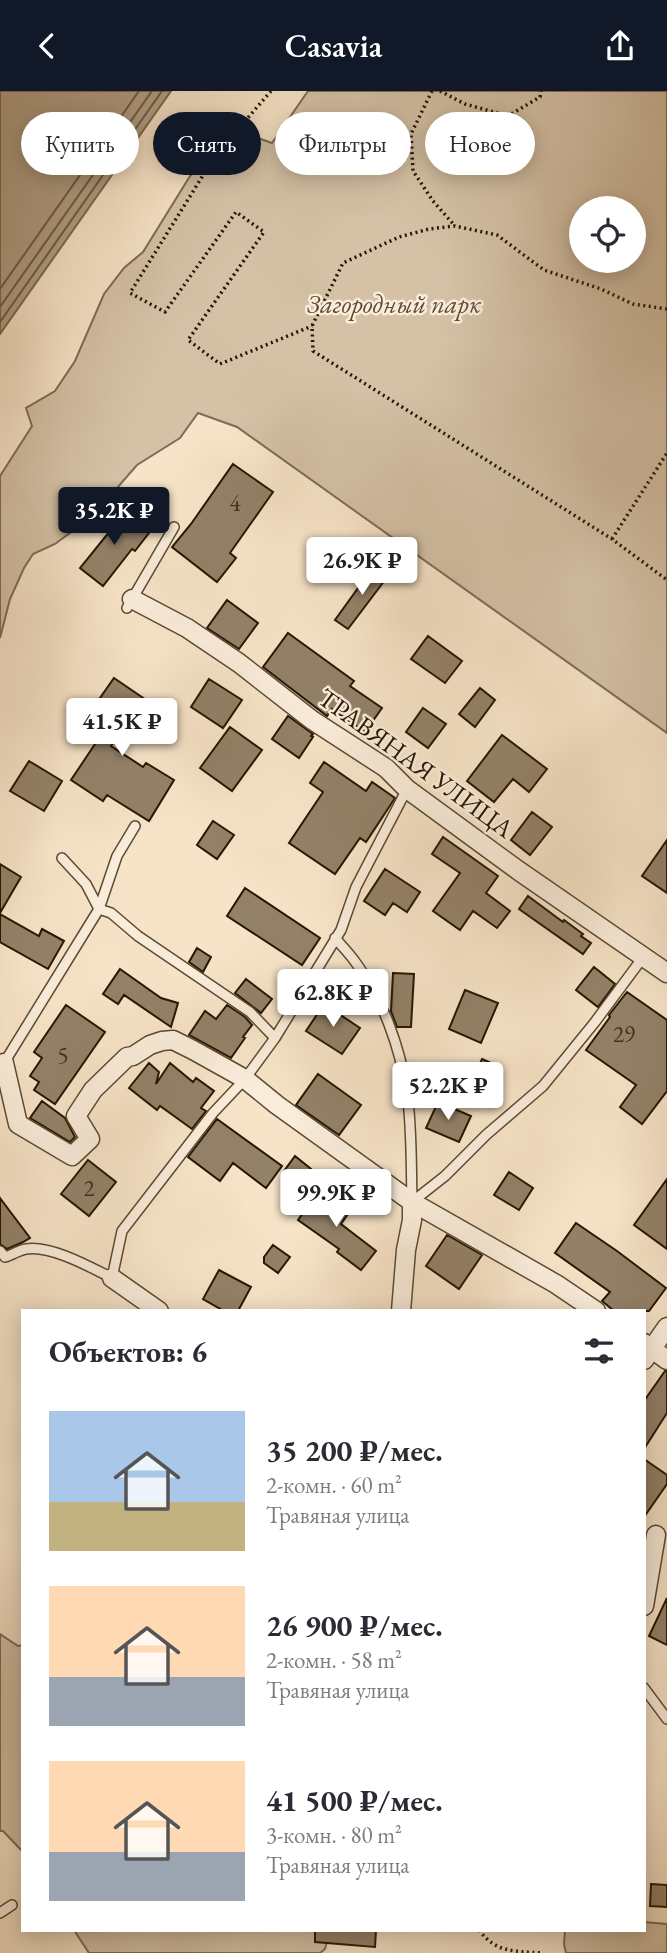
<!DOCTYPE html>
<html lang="ru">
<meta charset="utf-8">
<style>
body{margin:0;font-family:"EB Garamond",serif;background:#f7f7f7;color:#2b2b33;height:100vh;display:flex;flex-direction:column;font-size:26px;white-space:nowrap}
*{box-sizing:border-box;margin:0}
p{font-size:23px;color:#7c7c81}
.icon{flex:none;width:38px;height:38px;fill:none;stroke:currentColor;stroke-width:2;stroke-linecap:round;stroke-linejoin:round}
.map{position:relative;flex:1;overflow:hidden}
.drawer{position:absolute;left:21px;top:1218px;width:625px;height:623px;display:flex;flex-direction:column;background:#fff;border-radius:0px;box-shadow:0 4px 18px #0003}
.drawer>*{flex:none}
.banner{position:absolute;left:21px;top:21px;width:626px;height:63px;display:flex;gap:14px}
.buttons{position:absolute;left:569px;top:105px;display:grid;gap:14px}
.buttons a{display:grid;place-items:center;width:77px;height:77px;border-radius:50%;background:#fff;box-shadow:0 4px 18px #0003;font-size:35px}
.price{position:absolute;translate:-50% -60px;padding:0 16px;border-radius:7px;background:#fff;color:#222;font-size:23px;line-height:46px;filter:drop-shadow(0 2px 4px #0008)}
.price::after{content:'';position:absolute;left:50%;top:42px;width:21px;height:16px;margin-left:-10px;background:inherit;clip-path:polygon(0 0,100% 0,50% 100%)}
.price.current{background:#111827;color:#fff}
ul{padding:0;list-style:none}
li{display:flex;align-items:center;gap:21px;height:175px;padding:0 28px}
li span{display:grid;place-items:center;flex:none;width:196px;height:140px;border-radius:0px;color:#555}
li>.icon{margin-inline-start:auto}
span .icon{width:84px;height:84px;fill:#fffc;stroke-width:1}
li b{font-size:30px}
h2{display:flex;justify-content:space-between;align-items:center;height:84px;padding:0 28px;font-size:30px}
.chip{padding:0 24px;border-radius:32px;background:#fff;box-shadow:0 4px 18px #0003;font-size:24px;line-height:63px}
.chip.current{background:#111827;color:#fff}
header{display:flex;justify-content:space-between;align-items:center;height:91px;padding:0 28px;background:#111827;color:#fff;font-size:32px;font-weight:600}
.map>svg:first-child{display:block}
.green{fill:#d4c1a6;stroke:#7e6c53;stroke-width:2;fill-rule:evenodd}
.water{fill:#b09e84;stroke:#79684f;stroke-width:2}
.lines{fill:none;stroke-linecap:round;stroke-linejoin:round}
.shore{stroke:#6c5a42;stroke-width:2}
.building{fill:#938168;stroke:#271600;stroke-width:2}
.lane-casing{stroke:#5b4a32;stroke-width:12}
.street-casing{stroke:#5b4a32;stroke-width:21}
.path{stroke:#271600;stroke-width:3.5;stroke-dasharray:2 3.5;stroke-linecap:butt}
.lane{stroke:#faeddb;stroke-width:9}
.street{stroke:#faeddb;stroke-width:18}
.labels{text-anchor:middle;stroke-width:5;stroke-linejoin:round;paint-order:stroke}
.number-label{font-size:23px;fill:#42311a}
.park-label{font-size:26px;font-style:italic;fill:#5b4932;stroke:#faeddb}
.street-label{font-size:26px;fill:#271600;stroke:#faeddb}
</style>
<header><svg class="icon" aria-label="back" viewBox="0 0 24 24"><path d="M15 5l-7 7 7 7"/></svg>Casavia<svg class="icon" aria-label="share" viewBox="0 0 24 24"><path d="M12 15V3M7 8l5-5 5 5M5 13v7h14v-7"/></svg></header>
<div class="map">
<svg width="667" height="1862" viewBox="0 0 667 1862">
<rect width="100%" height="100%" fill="#f7e4c8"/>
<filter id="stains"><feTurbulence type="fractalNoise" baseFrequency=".00286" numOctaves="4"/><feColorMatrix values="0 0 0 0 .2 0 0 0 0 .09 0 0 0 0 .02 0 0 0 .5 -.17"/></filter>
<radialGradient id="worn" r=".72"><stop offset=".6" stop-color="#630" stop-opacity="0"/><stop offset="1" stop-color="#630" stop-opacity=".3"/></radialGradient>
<path class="green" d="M308 0H667V642L237 336 198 322 180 347 137 374 104 412 74 439 55 453 33 463 24 477 10 508 0 547V385L32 335 26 317 55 300 75 270 104 203 124 177 143 161 190 85 217 53 244 42 272 52ZM634 117V170H581V117Z
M0 1543 18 1555 23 1554V1761L3 1740H0Z
M644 1831 667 1833V1862H566L564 1853 565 1839H644Z
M74 1839H330L325 1858 320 1862H89Z"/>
<path class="water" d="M0 0H171L0 243Z"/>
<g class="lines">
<path class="shore" d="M0 198 139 0
M0 216 152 0
M0 231 162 0"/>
</g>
<path class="building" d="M233 373 273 401 230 462 236 467 217 491 172 456 191 433Z
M119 417 149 442 135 460 132 458 103 495 80 477 110 440 104 436Z
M374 475 388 485 348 538 335 529Z
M227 509 258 532 239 558 207 537Z
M288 542 354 590 350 595 382 617 365 641 332 618 327 625 263 576Z
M428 545 462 570 445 592 411 568Z
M114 587 152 613 140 630 133 624 111 655 143 676 146 672 174 689 149 730 107 704 103 710 71 689 111 629 93 617Z
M209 588 242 609 223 637 191 616Z
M480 597 495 609 475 636 459 623Z
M423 617 446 633 428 657 406 641Z
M288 625 313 643 311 645 313 646 299 667 272 648Z
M230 636 262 659 232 700 200 677Z
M502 644 547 678 529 701 513 688 494 711 467 690Z
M29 670 62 690 44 720 10 700Z
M324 671 366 700 372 691 395 707 366 751 360 747 335 783 289 752 323 701 310 692Z
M532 721 552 736 530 764 511 749Z
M213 730 234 744 217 768 197 754Z
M443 746 498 785 486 802 510 820 497 837 473 820 460 839 433 820 460 782 432 763Z
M667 749V802L642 785Z
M0 773 21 786 0 822Z
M385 778 420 801 407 821 393 812 385 824 364 810Z
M245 797 320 847 302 874 227 825Z
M528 805 563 831 564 829 583 843 581 845 591 852 583 863 519 818Z
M0 823 39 845 42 838 64 850 48 878 0 851Z
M197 857 211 866 203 881 189 871Z
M594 876 615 893 598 916 576 899Z
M120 878 161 907 178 912 171 936 124 904 118 913 103 903Z
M393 882 414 883 411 936H397L391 920Z
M246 888 272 908 261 922 235 902Z
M465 899 498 912 481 952 449 938Z
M627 901 667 929V1000L642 1033 620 1016 636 994 586 959 610 926 609 924Z
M324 913 360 937 342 963 306 940Z
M66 914 105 941 55 1013 34 999 39 991 30 985 42 967 34 961Z
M227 914 245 926 252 934 243 946 245 947 231 967 189 944 205 920 216 928Z
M482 968 500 976 487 1006 469 997Z
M149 972 159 981 156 993 170 972 193 991 196 987 214 1000 201 1017 206 1020 192 1038 160 1015 157 1019 129 997Z
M318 983 361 1014 339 1044 296 1014Z
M42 1010 65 1027 75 1046 70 1051 30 1027Z
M438 1011 471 1025 459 1051 426 1037Z
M217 1028 282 1075 266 1097 233 1072 220 1090 188 1066Z
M295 1065 311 1078 300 1092 284 1080Z
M88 1069 116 1091 89 1125 61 1103Z
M509 1081 533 1097 519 1119 494 1104Z
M667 1088V1158L634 1134Z
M319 1099 350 1120 341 1133 376 1160 361 1179 337 1161 339 1158 298 1129Z
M0 1107 30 1147 23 1151 7 1158 0 1153Z
M576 1132 617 1160 666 1197 649 1220H614L602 1210 610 1201 555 1162Z
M447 1144 482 1164 459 1198 426 1175Z
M273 1154 290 1166 278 1182 264 1172V1166Z
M219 1179 251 1196 238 1220H224L203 1208Z
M665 1280H667V1322L644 1358V1310Z
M644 1368 667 1384V1393L644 1426Z
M667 1507V1554L649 1545Z
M651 1793 667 1794V1816L650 1815Z
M315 1839H376L375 1856 315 1851Z"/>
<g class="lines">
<defs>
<path id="lane" d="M127 517 174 436
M62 767 86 793 99 818 111 822 138 845 250 921 275 947
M335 847C342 855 350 863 356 872 383 908 400 957 407 1001 412 1037 411 1074 412 1109
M4 972 99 818 117 765 135 735
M412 1111 445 1085 486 1044 543 995 595 931 644 865
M0 1160 5 1166C12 1164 19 1159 26 1158 51 1154 90 1176 112 1187L122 1140 213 1022 245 988 275 947 341 839 356 796 407 698
M644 1597 667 1628
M0 1822 12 1814"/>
<path id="street" d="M132 508 187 537 239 572 312 629 386 677 407 698 519 780 667 882
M4 972 18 1033 72 1065 90 1048 76 1025 93 999 127 966 133 965 150 954 162 950 173 949 193 959 245 988 277 1014 412 1111 556 1193 596 1220
M112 1187 159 1220
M401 1220 406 1159 412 1129V1111
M644 1252 667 1269
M644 1269 667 1236
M644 1515 656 1444"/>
</defs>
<use href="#lane" class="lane-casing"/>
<use href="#street" class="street-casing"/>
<path class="path" d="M271 0 215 65 130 202 165 221 236 121 264 141 188 249 220 273 312 235
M432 0 411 43 413 80 433 110 455 135
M440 0 465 13 508 25 540 6 541 0
M667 218 633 213 601 198 544 179 497 144 455 135 429 138 399 146 343 172 312 235 313 260 612 448 667 489
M612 448 667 362
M479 1839C496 1862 514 1860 542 1862"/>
<use href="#lane" class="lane"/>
<use href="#street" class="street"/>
</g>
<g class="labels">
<g class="number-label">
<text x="235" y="420">4</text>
<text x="624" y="951">29</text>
<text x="63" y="972">5</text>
<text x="89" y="1105">2</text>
</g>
<g class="park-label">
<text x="394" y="222">Загородный парк</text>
</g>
<g class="street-label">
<text transform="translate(416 672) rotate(36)" y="9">ТРАВЯНАЯ УЛИЦА</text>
</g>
</g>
<rect width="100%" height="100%" filter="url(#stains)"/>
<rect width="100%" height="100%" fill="url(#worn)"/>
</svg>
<div class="buttons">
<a><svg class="icon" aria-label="locate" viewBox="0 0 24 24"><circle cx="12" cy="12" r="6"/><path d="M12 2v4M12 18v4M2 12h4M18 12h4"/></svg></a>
</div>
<b class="price current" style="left:114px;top:456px">35.2K ₽</b>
<b class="price" style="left:362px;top:506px">26.9K ₽</b>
<b class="price" style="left:122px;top:667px">41.5K ₽</b>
<b class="price" style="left:333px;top:938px">62.8K ₽</b>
<b class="price" style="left:448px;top:1031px">52.2K ₽</b>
<b class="price" style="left:336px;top:1138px">99.9K ₽</b>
<div class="banner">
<a class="chip">Купить</a>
<a class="chip current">Снять</a>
<a class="chip">Фильтры</a>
<a class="chip">Новое</a>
</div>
<section class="drawer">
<h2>Объектов: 6<svg class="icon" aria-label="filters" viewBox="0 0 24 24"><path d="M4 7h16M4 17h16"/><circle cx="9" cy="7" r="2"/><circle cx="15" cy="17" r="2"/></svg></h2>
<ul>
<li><span style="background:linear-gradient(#a9c7e8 65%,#c2b280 0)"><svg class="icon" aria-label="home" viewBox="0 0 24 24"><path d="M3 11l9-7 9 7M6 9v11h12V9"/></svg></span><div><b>35 200 ₽/мес.</b><p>2-комн. · 60 m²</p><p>Травяная улица</p></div></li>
<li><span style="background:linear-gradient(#ffd9b3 65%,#9aa5b1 0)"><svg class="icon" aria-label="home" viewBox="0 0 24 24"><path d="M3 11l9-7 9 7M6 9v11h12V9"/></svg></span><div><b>26 900 ₽/мес.</b><p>2-комн. · 58 m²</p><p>Травяная улица</p></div></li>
<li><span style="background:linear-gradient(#ffd9b3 65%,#9aa5b1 0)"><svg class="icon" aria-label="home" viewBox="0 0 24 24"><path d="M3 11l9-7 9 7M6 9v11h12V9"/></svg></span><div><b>41 500 ₽/мес.</b><p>3-комн. · 80 m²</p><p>Травяная улица</p></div></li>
</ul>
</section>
</div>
